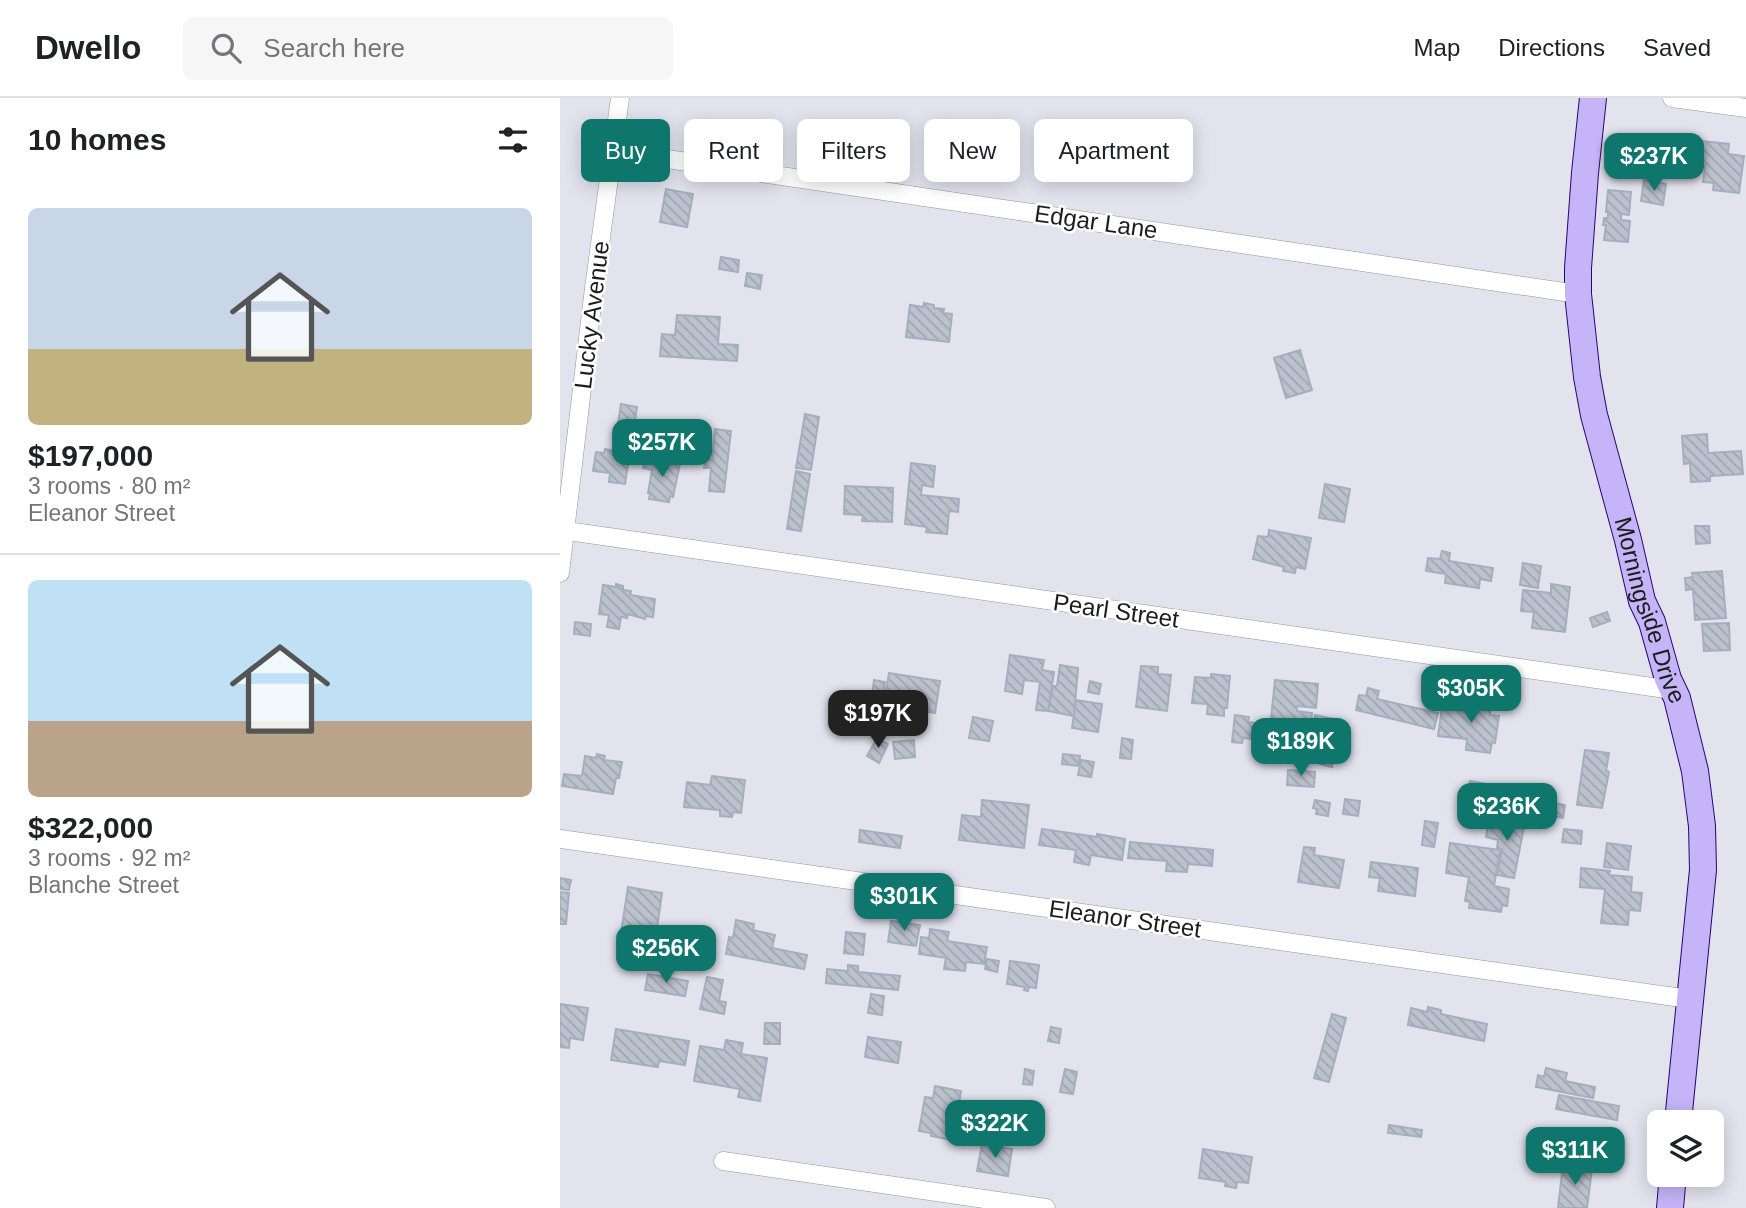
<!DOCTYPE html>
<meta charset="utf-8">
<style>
body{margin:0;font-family:Arial,sans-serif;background:#f6f6f6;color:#202124;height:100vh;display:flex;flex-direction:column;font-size:26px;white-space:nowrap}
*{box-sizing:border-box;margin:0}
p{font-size:23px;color:#757577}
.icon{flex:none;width:38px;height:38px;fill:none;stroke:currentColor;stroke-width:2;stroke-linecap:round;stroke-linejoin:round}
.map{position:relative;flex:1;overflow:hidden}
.drawer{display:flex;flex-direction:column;background:#fff;width:560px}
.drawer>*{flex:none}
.top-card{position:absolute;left:21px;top:21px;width:665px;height:63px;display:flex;gap:14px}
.buttons{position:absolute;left:1087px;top:1012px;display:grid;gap:14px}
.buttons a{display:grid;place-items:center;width:77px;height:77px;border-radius:10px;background:#fff;box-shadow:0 4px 18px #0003;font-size:35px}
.price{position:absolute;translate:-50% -60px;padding:0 16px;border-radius:14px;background:#0f766e;color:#fff;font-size:23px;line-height:46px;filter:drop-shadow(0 2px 4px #0008)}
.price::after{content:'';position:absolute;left:50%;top:42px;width:21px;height:16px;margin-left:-10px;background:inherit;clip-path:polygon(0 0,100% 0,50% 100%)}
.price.on{background:#222;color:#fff}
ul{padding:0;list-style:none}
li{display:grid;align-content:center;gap:14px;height:371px;padding:0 28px}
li+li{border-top:2px solid #e0e0e0}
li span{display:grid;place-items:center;height:217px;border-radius:10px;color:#555}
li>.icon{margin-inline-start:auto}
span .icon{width:126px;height:126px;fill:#fffc;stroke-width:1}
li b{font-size:30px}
h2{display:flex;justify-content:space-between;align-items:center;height:84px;padding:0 28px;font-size:30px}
.tag{padding:0 24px;border-radius:10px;background:#fff;box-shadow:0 4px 18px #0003;font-size:24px;line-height:63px}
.tag.on{background:#0f766e;color:#fff}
header{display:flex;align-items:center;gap:42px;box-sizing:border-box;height:98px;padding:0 35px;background:#fff;border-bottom:2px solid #e0e0e0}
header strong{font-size:33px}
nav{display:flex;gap:38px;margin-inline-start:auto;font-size:24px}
.search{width:490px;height:63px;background:#f6f6f6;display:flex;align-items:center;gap:18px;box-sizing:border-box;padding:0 24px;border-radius:10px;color:#757577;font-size:26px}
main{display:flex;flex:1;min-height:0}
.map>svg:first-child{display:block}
.building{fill:url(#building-back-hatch);stroke:#a4aebf;stroke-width:2}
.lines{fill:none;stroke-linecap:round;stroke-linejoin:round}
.street-casing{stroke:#969696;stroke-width:19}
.secondary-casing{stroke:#260670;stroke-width:28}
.street{stroke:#fff;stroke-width:18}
.secondary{stroke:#c5b5f8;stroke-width:26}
.labels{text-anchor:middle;stroke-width:5;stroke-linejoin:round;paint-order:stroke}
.street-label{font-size:24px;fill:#1c1c1c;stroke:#fff}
</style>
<header>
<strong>Dwello</strong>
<div class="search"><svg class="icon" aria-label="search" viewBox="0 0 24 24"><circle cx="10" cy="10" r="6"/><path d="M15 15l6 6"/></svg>Search here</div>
<nav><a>Map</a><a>Directions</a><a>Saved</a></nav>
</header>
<main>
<section class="drawer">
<h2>10 homes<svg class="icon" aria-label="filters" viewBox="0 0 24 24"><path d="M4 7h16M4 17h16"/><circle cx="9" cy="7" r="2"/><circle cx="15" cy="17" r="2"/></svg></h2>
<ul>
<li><span style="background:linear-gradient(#c9d6e8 65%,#c2b280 0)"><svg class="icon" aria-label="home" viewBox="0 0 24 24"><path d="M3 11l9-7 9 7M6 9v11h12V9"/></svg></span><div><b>$197,000</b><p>3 rooms · 80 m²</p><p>Eleanor Street</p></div></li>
<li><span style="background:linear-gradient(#bfe0f5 65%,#b9a48a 0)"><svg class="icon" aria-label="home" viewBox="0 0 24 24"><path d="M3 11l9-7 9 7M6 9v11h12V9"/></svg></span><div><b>$322,000</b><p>3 rooms · 92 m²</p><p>Blanche Street</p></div></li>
</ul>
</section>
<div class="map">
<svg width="1186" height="1110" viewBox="0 0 1186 1110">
<defs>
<pattern id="building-back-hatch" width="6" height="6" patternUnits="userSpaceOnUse" patternTransform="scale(1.75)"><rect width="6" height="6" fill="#bbc2cd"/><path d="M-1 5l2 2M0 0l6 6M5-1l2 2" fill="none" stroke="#a0a6af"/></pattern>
</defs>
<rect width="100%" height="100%" fill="#e2e3ed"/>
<path class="building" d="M1077 39 1088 41V46L1101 48 1097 74 1064 70 1068 43 1077 45Z
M1142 43 1169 46 1168 56 1184 58 1179 95 1153 92 1154 85 1143 84 1145 68 1135 67 1137 52 1141 53Z
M1084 82 1106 86 1103 107 1081 103Z
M106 91 133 96 127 129 100 124Z
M1048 92 1071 94 1069 117 1061 116V122L1070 123 1068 144 1044 142 1046 127H1043L1044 120H1048V114H1046Z
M161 159 179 162 178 174 159 171Z
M187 175 202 177 200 191 185 188Z
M364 205 374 207V210L384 211 383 215 392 216 389 244 346 239 350 207 363 209Z
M117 217 160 219 158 246 178 247 177 263 100 258 102 236 115 237Z
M740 252 752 292 726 300 714 260Z
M61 306 77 309 65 386 49 384 50 375 33 373 36 354 44 355 45 351 54 353Z
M245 316 259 319 251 372 236 370Z
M129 331 140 333 132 366 124 364Z
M155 331 171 333 164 394 149 393 151 370H144L145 361 152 362Z
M1147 336 1148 355 1181 353 1183 376 1150 378V383L1131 384 1130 365 1124 366 1122 338Z
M93 360 120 366 113 399 110 398 109 404 89 401 90 395H88L92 372 83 370 85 362 92 363Z
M351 365 375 368 373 389 362 387 361 397 399 401 398 414 389 413 387 436 366 434 367 429 345 426Z
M236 373 250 376 241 433 227 431Z
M765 386 790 391 784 424 759 420Z
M285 388 333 390 332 424 302 423 303 417 284 416Z
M1135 428H1149L1150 445 1136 446Z
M709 432 751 440 745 471 736 469 735 475 723 473 724 469 693 461 698 438 708 439Z
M882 453 890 455 889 463 933 470 931 483 920 481 919 490 885 485 886 476 866 473 868 460 880 461Z
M963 465 981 468 978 490 960 487Z
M1162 473 1166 520 1135 522 1133 491 1126 492 1125 480 1133 479 1132 475Z
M56 486 63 488V492L71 493 70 497 95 501 93 519 86 518 85 521 68 516 67 520 61 519 59 531 47 529 49 517 39 516 43 487 56 489Z
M991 486 1010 489 1005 534 972 530 974 514 961 513 963 492 991 495Z
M1047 514 1050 523 1033 529 1030 520Z
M15 524 31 526 30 538 14 536Z
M1169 525 1170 552 1144 553 1142 526Z
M450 557 484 562 482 572 494 574 488 613 476 612 480 584 464 582 462 596 445 593Z
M500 567 518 570 514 618 488 613 493 588H497Z
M581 568 598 569V576L611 577 607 613 576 609Z
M329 575 380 583 375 615 324 607Z
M651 576 670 578 667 610H664V618L647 616 648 606 632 605 635 579 651 580Z
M314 582 325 584 321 615 310 614Z
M715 582 758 586 756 610 737 608V613L752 615 751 627 745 626 743 643 709 640Z
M530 583 541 586 539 596 528 594Z
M808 590 819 593 817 601 878 615 874 631 796 612 799 597 806 598Z
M908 600 931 603 930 617 939 618 935 645 932 644 930 655 906 652 907 641 878 638 882 610 906 614Z
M516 602 542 606 538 634 512 630Z
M675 617 689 619 688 624 696 625 694 641 683 640 682 645 672 644Z
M755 617 774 621 770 638 759 636 760 630 753 628Z
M413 619 433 623 429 643 409 640Z
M317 640 328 646 319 665 307 658Z
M562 640 573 642 571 661 560 660Z
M354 642 355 659 335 661 333 644Z
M1025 652 1049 655 1046 673 1049 674 1042 710 1017 707Z
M763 655 774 657 772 669 760 666Z
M37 656 45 658 44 662 62 664 59 680H56L53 696 2 688 4 676 22 678 25 658 36 660Z
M503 656 520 658 519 668 502 666Z
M521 662 534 664 531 679 518 677Z
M728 672 755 674 754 689 727 687Z
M152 678 185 682 181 715 173 714 172 719 160 718V712L124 709 127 684 150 687Z
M910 683 966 693 962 716 906 709Z
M785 701 800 703 798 718 783 716Z
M422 702 469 707 464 750 399 742 402 717 421 719Z
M755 702 770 705 768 718 756 716 757 711 753 710Z
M995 705 1005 707 1003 720 993 718Z
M929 718 965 724 954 780 937 777 942 751 937 750 938 742 926 739Z
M865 723 878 725 874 749 862 747Z
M482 731 537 739V736L565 741 562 762 531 757 529 767 514 764 516 752 479 747Z
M1004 731 1022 733 1021 746 1002 744Z
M300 732 342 738 340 750 299 744Z
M570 744 653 752 652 768 628 766 627 774 606 773 607 763 568 760Z
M890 745 940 752 934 788 949 791 947 808 942 807 941 814 909 810 910 804 905 803 909 779 886 775Z
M1047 745 1071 748 1068 772 1044 769Z
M744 749 755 750 754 757 784 762 779 790 738 784Z
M811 764 858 770 855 798 818 793 820 780 809 779Z
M1021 770 1050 773 1049 777 1072 779 1071 794 1082 795 1080 813 1069 812 1068 827 1041 825 1045 791 1020 789Z
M0 780 11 782 9 792 0 791Z
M68 789 102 795 96 837 82 835 78 864 57 861Z
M0 794 9 795 6 826H0Z
M176 822 194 826 193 832 215 837 212 850 247 857 244 871 166 856 169 839 173 840Z
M331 823 360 827 356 848 328 844Z
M370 831 389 834 387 843 427 849 424 866 406 864 405 873 384 871 386 860 359 856 361 839 369 840Z
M286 834 305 836 303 857 284 855Z
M427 861 439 863 437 874 425 871Z
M450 863 479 867 476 890 469 889 468 893 464 892 465 889 447 886Z
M288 867 298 868V874L340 878 338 892 266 885 267 871 288 873Z
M88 876 128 883 125 898 85 892Z
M147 879 163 882 159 903 166 904 164 916 140 911Z
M311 896 324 898 322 917 308 915Z
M0 906 28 910 23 942 10 940 9 950 0 949Z
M868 909 881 912V916L927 926 924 943 848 927 851 910 867 914Z
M772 916 786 920 769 984 754 980Z
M205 925H220V946H204Z
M491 929 501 931 499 945 488 943Z
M56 931 129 943 125 967 99 963 98 969 51 962Z
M308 939 341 944 338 965 305 959Z
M166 942 183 945 181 956 207 960 200 1003 178 999 180 991 134 983 140 948 164 952Z
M986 970 1007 975 1005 983 1035 989 1033 1000 976 989 978 977 984 979Z
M465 971 474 973 472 987 463 986Z
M505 971 517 974 513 996 500 994Z
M375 988 401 993 399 1005 412 1007 406 1040 392 1038V1042L371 1038V1035L359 1033 365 999 373 1000Z
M999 997 1059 1008 1057 1022 996 1011Z
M829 1027 862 1032 861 1039 828 1035Z
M422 1046 452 1051 448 1078 417 1073Z
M643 1051 692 1059 688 1085 677 1084 676 1090 665 1088 666 1084 639 1080Z
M1003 1067 1032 1071 1027 1110H998Z"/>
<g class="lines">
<defs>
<path id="street" d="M1112 0 1186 10
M53 53 1018 196
M0 432 1113 592
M0 475 34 190 60 0
M0 741 1129 901
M163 1063 486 1110"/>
<g id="secondary">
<path id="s1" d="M1033 0 1025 75 1018 170V196L1027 279 1034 317 1068 442 1082 503 1092 524 1108 581 1117 600 1135 673 1142 728 1143 772 1118 1024"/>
<path d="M1110 1110 1113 1076"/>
</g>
</defs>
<use href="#street" class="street-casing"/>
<use href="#secondary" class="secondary-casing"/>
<use href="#street" class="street"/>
<use href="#secondary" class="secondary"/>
</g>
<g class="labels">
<g class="street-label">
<text transform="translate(536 124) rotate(8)" y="8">Edgar Lane</text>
<text transform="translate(32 217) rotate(-83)" y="8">Lucky Avenue</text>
<text dy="8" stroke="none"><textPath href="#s1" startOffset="522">Morningside Drive</textPath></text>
<text transform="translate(556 513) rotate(8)" y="8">Pearl Street</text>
<text transform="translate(565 821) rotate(8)" y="8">Eleanor Street</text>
</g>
</g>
</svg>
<div class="buttons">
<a><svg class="icon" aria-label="layers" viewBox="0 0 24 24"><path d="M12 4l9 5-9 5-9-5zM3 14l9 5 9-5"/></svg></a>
</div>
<b class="price" style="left:1094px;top:95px">$237K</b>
<b class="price" style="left:102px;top:381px">$257K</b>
<b class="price" style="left:911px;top:627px">$305K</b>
<b class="price on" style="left:318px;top:652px">$197K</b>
<b class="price" style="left:741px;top:680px">$189K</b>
<b class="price" style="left:947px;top:745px">$236K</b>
<b class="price" style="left:344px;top:835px">$301K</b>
<b class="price" style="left:106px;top:887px">$256K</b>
<b class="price" style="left:435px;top:1062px">$322K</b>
<b class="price" style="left:1015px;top:1089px">$311K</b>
<div class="top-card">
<a class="tag on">Buy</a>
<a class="tag">Rent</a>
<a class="tag">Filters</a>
<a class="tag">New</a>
<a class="tag">Apartment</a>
</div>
</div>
</main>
